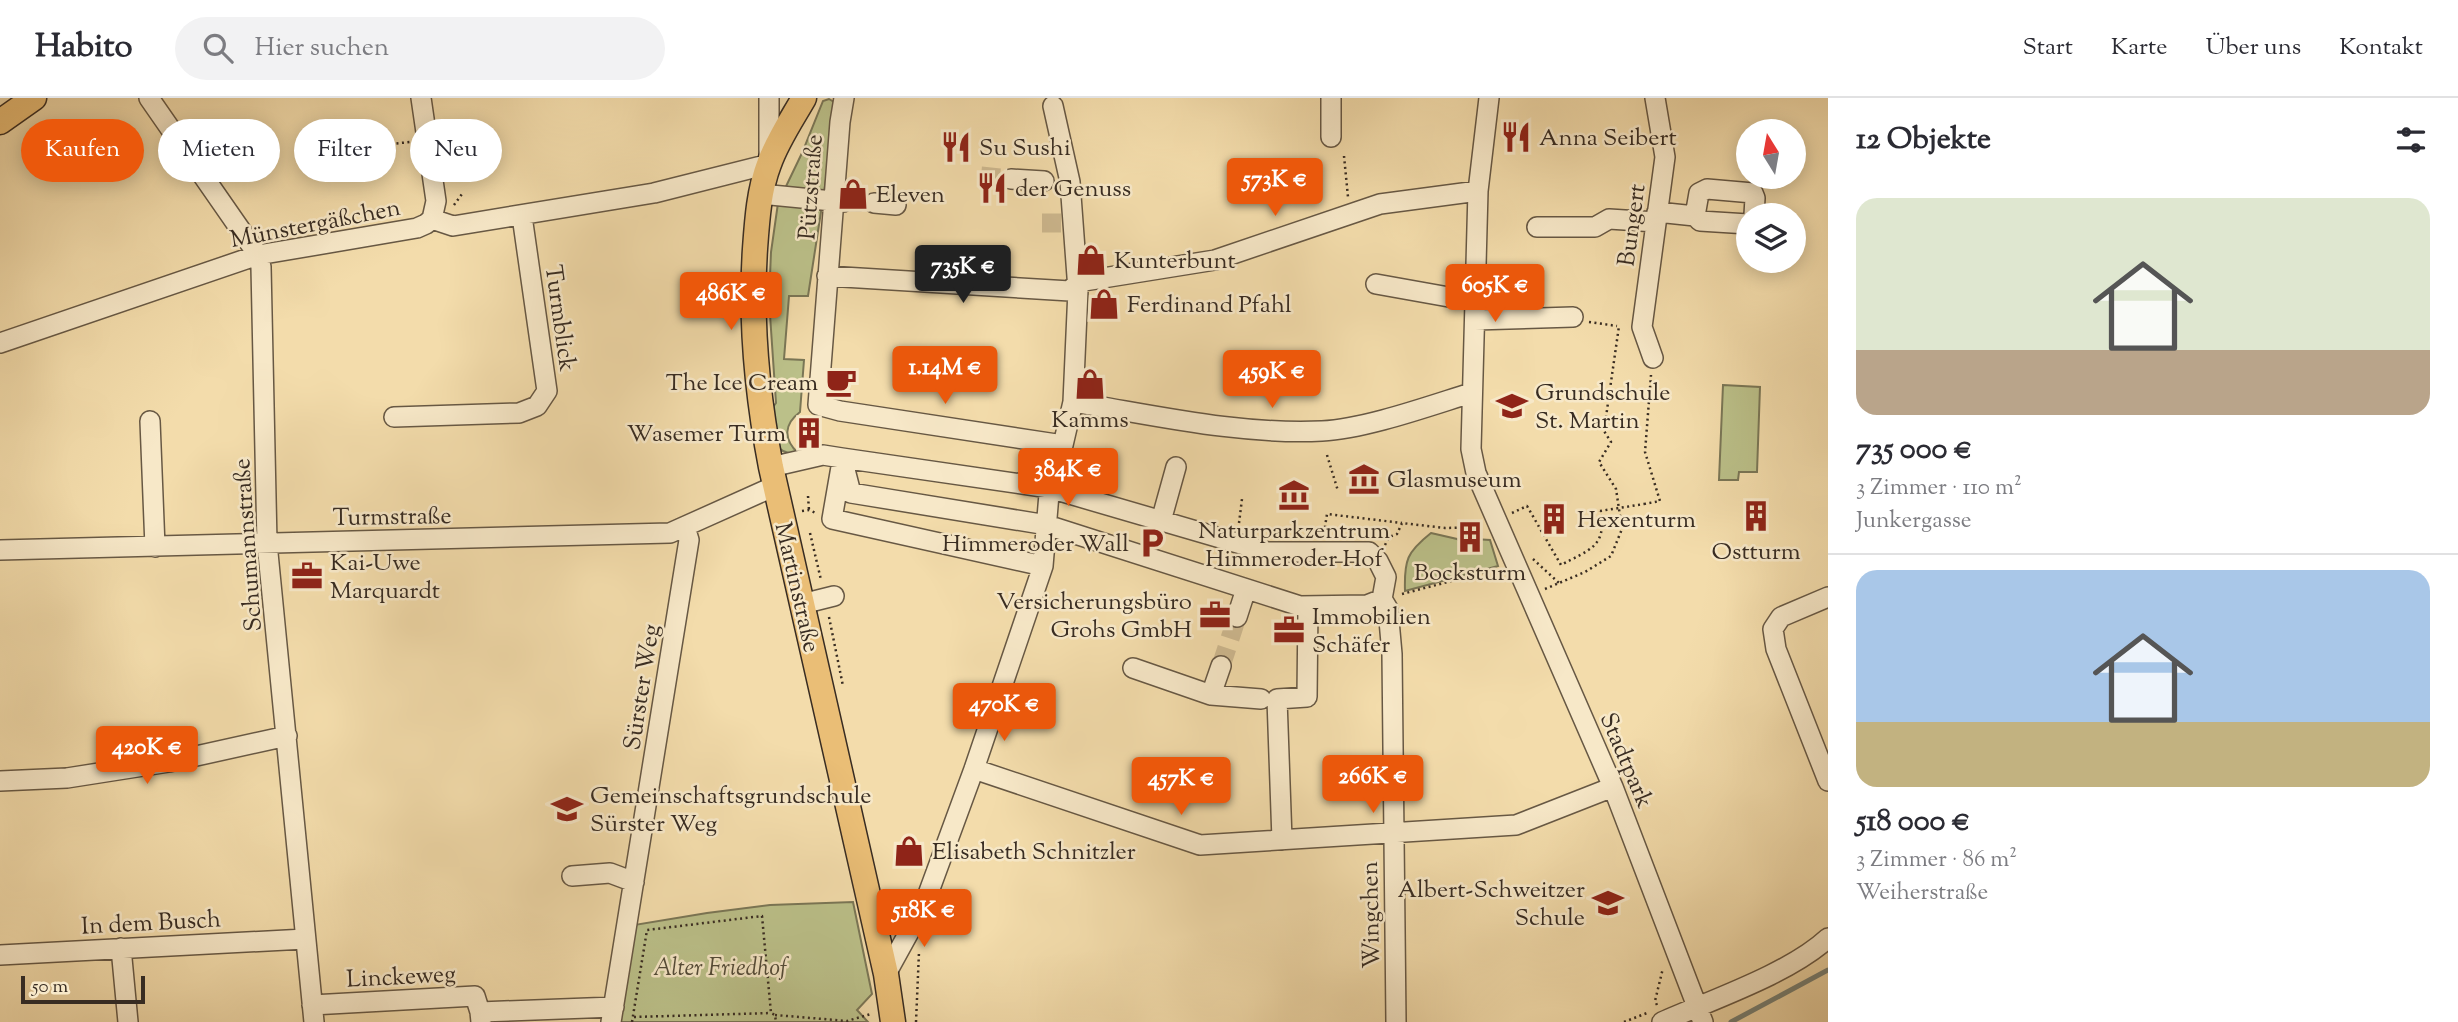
<!DOCTYPE html>
<html lang="de">
<meta charset="utf-8">
<style>
body{margin:0;font-family:"Sorts Mill Goudy",serif;background:#f2f2f3;color:#2b2b33;height:100vh;display:flex;flex-direction:column;font-size:26px;white-space:nowrap}
*{box-sizing:border-box;margin:0}
p{font-size:23px;color:#7c7c81}
.icon{flex:none;width:38px;height:38px;fill:none;stroke:currentColor;stroke-width:2;stroke-linecap:round;stroke-linejoin:round}
.map{position:relative;flex:1;overflow:hidden}
.side{display:flex;flex-direction:column;background:#fff;width:630px}
.side>*{flex:none}
.banner{position:absolute;left:21px;top:21px;width:665px;height:63px;display:flex;gap:14px}
.needle{width:46px;rotate:349deg}
.buttons{position:absolute;left:1736px;top:21px;display:grid;gap:14px}
.buttons a{display:grid;place-items:center;width:70px;height:70px;border-radius:50%;background:#fff;box-shadow:0 4px 18px #0003;font-size:35px}
.scale{position:absolute;left:21px;bottom:18px;width:124px;box-sizing:border-box;padding-left:7px;border:4px solid #382c22;border-top:0;font-size:19px;line-height:24px;white-space:nowrap;color:#382c22;-webkit-text-stroke:5px #f7e8c8;paint-order:stroke}
.price{position:absolute;translate:-50% -60px;padding:0 16px;border-radius:7px;background:#ea580c;color:#fff;font-size:23px;line-height:46px;filter:drop-shadow(0 2px 4px #0008)}
.price::after{content:'';position:absolute;left:50%;top:42px;width:21px;height:16px;margin-left:-10px;background:inherit;clip-path:polygon(0 0,100% 0,50% 100%)}
.price.active{background:#222;color:#fff}
ul{padding:0;list-style:none}
li{display:grid;align-content:center;gap:14px;height:371px;padding:0 28px}
li+li{border-top:2px solid #e1e1e2}
li span{display:grid;place-items:center;height:217px;border-radius:21px;color:#555}
li>.icon{margin-inline-start:auto}
span .icon{width:126px;height:126px;fill:#fffc;stroke-width:1}
li b{font-size:30px}
h2{display:flex;justify-content:space-between;align-items:center;height:84px;padding:0 28px;font-size:30px}
.tag{padding:0 24px;border-radius:32px;background:#fff;box-shadow:0 4px 18px #0003;font-size:24px;line-height:63px}
.tag.active{background:#ea580c;color:#fff}
header{display:flex;align-items:center;gap:42px;box-sizing:border-box;height:98px;padding:0 35px;background:#fff;border-bottom:2px solid #e1e1e2}
header strong{font-size:33px}
nav{display:flex;gap:38px;margin-inline-start:auto;font-size:24px}
.search{width:490px;height:63px;background:#f2f2f3;display:flex;align-items:center;gap:18px;box-sizing:border-box;padding:0 24px;border-radius:38px;color:#7c7c81;font-size:26px}
main{display:flex;flex:1;min-height:0}
.map>svg:first-child{display:block}
.green{fill:#bbc089;stroke:#7a7656;stroke-width:2}
.lines{fill:none;stroke-linecap:round;stroke-linejoin:round}
.stream{stroke:#758178;stroke-width:5}
.minor-tunnel{stroke:#ceb990;stroke-width:19;stroke-dasharray:19 10;stroke-linecap:butt}
.minor-casing{stroke:#675844;stroke-width:22}
.major-casing{stroke:#382c22;stroke-width:27}
.path{stroke:#382c22;stroke-width:2.5;stroke-dasharray:2 3.5;stroke-linecap:butt}
.minor{stroke:#f7e8c8;stroke-width:19}
.major{stroke:#eabe76;stroke-width:24}
.path-bridge{stroke:#382c22;stroke-width:2.5;stroke-dasharray:2 3.5;stroke-linecap:butt}
.labels{text-anchor:middle;stroke-width:5;stroke-linejoin:round;paint-order:stroke}
.poi-label{font-size:24px;fill:#382c22;stroke:#f7e8c8;text-anchor:start}
.street-label{font-size:24px;fill:#382c22;stroke:#f7e8c8}
.park-label{font-size:24px;font-style:italic;fill:#524a37;stroke:#f7e8c8}
</style>
<header>
<strong>Habito</strong>
<div class="search"><svg class="icon" aria-label="search" viewBox="0 0 24 24"><circle cx="10" cy="10" r="6"/><path d="M15 15l6 6"/></svg>Hier suchen</div>
<nav><a>Start</a><a>Karte</a><a>Über uns</a><a>Kontakt</a></nav>
</header>
<main>
<div class="map">
<svg width="1828" height="924" viewBox="0 0 1828 924">
<rect width="100%" height="100%" fill="#f3dcab"/>
<filter id="stains"><feTurbulence type="fractalNoise" baseFrequency=".00286" numOctaves="4"/><feColorMatrix values="0 0 0 0 .2 0 0 0 0 .09 0 0 0 0 .02 0 0 0 .5 -.17"/></filter>
<radialGradient id="worn" r=".72"><stop offset=".6" stop-color="#630" stop-opacity="0"/><stop offset="1" stop-color="#630" stop-opacity=".3"/></radialGradient>
<path class="green" d="M829 1 834 4 837 10 808 198H789L784 261 804 262 800 314C784 326 783 341 798 355 771 359 774 334 770 313L776 305 769 202 771 154 778 105 802 55 823 3Z
M1723 287 1760 289 1757 374H1739L1738 382H1719Z
M1431 435 1457 441 1462 445H1472L1474 441 1490 442 1498 468 1405 493C1404 462 1407 454 1431 435Z
M853 804 872 896 857 912 868 924H620L634 827 707 815 770 807Z"/>
<g class="lines">
<path class="stream" d="M1731 924 1828 872"/>
<path class="minor-tunnel" d="M981 78 1011 81
M843 104 874 105
M1042 125H1071
M1221 568 1237 519"/>
<defs>
<path id="minor" d="M149 0 258 157 261 169 267 445 314 924
M421 0 436 103 432 121
M844 0 840 24 818 307 840 313 1063 347
M1331 0V39
M1489 0 1478 93 1471 351 1476 375 1613 689 1703 924
M1011 81 1044 83
M761 96 843 104
M874 105 896 107
M1657 114 1695 118 1700 123 1748 126
M1695 118 1699 95 1707 91 1753 95 1755 100 1754 117
M1537 129H1595L1609 121 1656 124
M827 178 1070 193 1078 184
M1078 184 1215 162 1380 106 1478 93
M1376 186 1460 201 1475 196
M1475 222 1573 219
M0 245 258 157 417 130 426 126 432 121 453 128 654 95 769 66V0
M1653 260 1642 229 1665 59 1655 0
M1073 304C1154 317 1239 337 1322 333 1365 331 1429 308 1471 295
M394 319 519 315 537 308 547 293 522 118
M150 323 155 449
M842 360 851 395 1047 427 1300 508 1367 507 1382 501
M771 369 823 357 842 360 1049 390 1268 454H1369L1378 463 1386 479 1382 501
M841 369 832 421 1043 468
M1161 423 1176 369
M0 452 670 435 775 388
M1828 499 1781 519 1773 531 1776 551 1828 683
M1382 501 1388 511 1392 556 1396 924
M802 506 834 498
M1237 519 1246 491
M1133 570 1211 597 1261 601
M1211 597 1221 568
M974 671 1200 747 1516 727 1613 689
M0 683 67 680 169 664 287 638
M1282 742 1277 601 1307 599 1308 508
M572 778 610 775 634 784
M872 811 924 807
M121 850 128 924
M0 857 305 841
M886 876 924 807 974 671 1043 468 1051 372 1063 347 1073 304 1078 192 1070 84 1053 8
M312 907 475 898 480 914
M481 924 480 914 614 909
M611 924 689 442 685 429
M1662 924C1711 902 1789 876 1828 840"/>
<path id="major" d="M804 0C792 21 777 43 769 66 759 92 757 123 755 151 750 225 757 296 771 369L886 876 893 924
M0 24 34 0"/>
</defs>
<use href="#minor" class="minor-casing"/>
<use href="#major" class="major-casing"/>
<path class="path" d="M391 46 410 44
M1344 58 1348 99
M454 107 462 96
M1589 224 1617 228
M1327 357 1338 393
M808 398 809 412
M1644 406 1660 403 1645 354 1651 277
M802 413 809 412 816 415
M1512 415 1527 408 1561 467C1588 452 1608 449 1600 413
M1239 425 1242 401
M810 435 821 482
M1324 435 1327 416 1402 425
M1385 447 1389 439 1397 436 1402 425 1445 430 1481 429
M1533 461 1559 485
M1545 491 1585 474 1611 458 1622 431 1616 391 1599 364 1611 344 1604 333 1619 228
M1402 496 1497 471
M829 519 843 588
M1657 907 1655 903 1663 870
M775 917 847 923 871 916
M634 919 771 915
M632 924 647 832 762 818 771 915 775 917 776 924
M916 924 919 854
M1624 924 1647 915"/>
<use href="#minor" class="minor"/>
<use href="#major" class="major"/>
<path class="path-bridge" d="M1600 413 1644 406"/>
</g>
<defs>
<symbol id="restaurant-bare" viewBox="-9 -9 18 18"><path d="M-5-6h1v4h1v-4h1v4h1v-4h1v5L-1.5 .5V6h-2V.5L-5-1ZM5-6V6H3V1.5H1.5Q1.5-4 5-6Z" fill="#8f2418" stroke="#f7e8c8" stroke-width="2.5" paint-order="stroke"/></symbol>
<symbol id="shop-bare" viewBox="-9 -9 18 18"><path d="M-5-2.5h2.3a2.7 3.5 0 0 1 5.4 0H5L5.5 6h-11ZM-1.5-2.5h3a1.5 2.3 0 0 0-3 0Z" fill="#8f2418" stroke="#f7e8c8" stroke-width="2.5" paint-order="stroke"/></symbol>
<symbol id="cafe-bare" viewBox="-9 -9 18 18"><path d="M-5.5-4.5H6V0H3Q3 3.5 0 3.5H-2.5Q-5.5 3.5-5.5 0ZM3-3.2v2h1.7v-2ZM-6 4.5H4V6H-6Z" fill="#8f2418" stroke="#f7e8c8" stroke-width="2.5" paint-order="stroke"/></symbol>
<symbol id="school-bare" viewBox="-9 -9 18 18"><path d="M0-5L7-2L0 1L-7-2ZM-4 1L0 2.5L4 1V4Q0 6-4 4Z" fill="#8f2418" stroke="#f7e8c8" stroke-width="2.5" paint-order="stroke"/></symbol>
<symbol id="building-bare" viewBox="-9 -9 18 18"><path d="M-4-6H4V6H1V3H-1V6H-4ZM-2.5-4.3h1.7v1.8h-1.7ZM.8-4.3h1.7v1.8H.8ZM-2.5-1h1.7V.8h-1.7ZM.8-1h1.7V.8H.8Z" fill="#8f2418" stroke="#f7e8c8" stroke-width="2.5" paint-order="stroke"/></symbol>
<symbol id="museum-bare" viewBox="-9 -9 18 18"><path d="M0-6L6-3V-2H-6V-3ZM-5-1h2V3h-2ZM-1-1h2V3h-2ZM3-1h2V3H3ZM-6 4H6V6H-6Z" fill="#8f2418" stroke="#f7e8c8" stroke-width="2.5" paint-order="stroke"/></symbol>
<symbol id="parking-bare" viewBox="-9 -9 18 18"><path d="M-3.5-5.5H1a3.5 3.5 0 0 1 0 7H-1V5.5H-3.5ZM-1-3.4V-.6H.8a1.4 1.4 0 0 0 0-2.8Z" fill="#8f2418" stroke="#f7e8c8" stroke-width="2.5" paint-order="stroke"/></symbol>
<symbol id="office-bare" viewBox="-9 -9 18 18"><path d="M-6-3h4V-5.5h4V-3h4V5H-6ZM-1-4.5V-3h2v-1.5ZM-6 0V1H6V0Z" fill="#8f2418" stroke="#f7e8c8" stroke-width="2.5" paint-order="stroke"/></symbol>
</defs>
<g fill-rule="evenodd">
<use href="#restaurant-bare" x="1494" y="17" width="44" height="44"/>
<use href="#restaurant-bare" x="934" y="27" width="44" height="44"/>
<use href="#restaurant-bare" x="970" y="68" width="44" height="44"/>
<use href="#shop-bare" x="831" y="74" width="44" height="44"/>
<use href="#shop-bare" x="1069" y="140" width="44" height="44"/>
<use href="#shop-bare" x="1082" y="184" width="44" height="44"/>
<use href="#cafe-bare" x="819" y="262" width="44" height="44"/>
<use href="#shop-bare" x="1068" y="264" width="44" height="44"/>
<use href="#school-bare" x="1490" y="286" width="44" height="44"/>
<use href="#building-bare" x="787" y="313" width="44" height="44"/>
<use href="#museum-bare" x="1342" y="359" width="44" height="44"/>
<use href="#museum-bare" x="1272" y="375" width="44" height="44"/>
<use href="#building-bare" x="1734" y="396" width="44" height="44"/>
<use href="#building-bare" x="1532" y="399" width="44" height="44"/>
<use href="#building-bare" x="1448" y="417" width="44" height="44"/>
<use href="#parking-bare" x="1130" y="423" width="44" height="44"/>
<use href="#office-bare" x="285" y="456" width="44" height="44"/>
<use href="#office-bare" x="1193" y="495" width="44" height="44"/>
<use href="#office-bare" x="1267" y="510" width="44" height="44"/>
<use href="#school-bare" x="545" y="689" width="44" height="44"/>
<use href="#shop-bare" x="887" y="731" width="44" height="44"/>
<use href="#school-bare" x="1586" y="783" width="44" height="44"/>
</g>
<g class="labels">
<g class="poi-label">
<text x="1539" y="47">Anna Seibert</text>
<text x="979" y="57">Su Sushi</text>
<text x="1015" y="98">der Genuss</text>
<text x="876" y="104">Eleven</text>
<text x="1114" y="170">Kunterbunt</text>
<text x="1127" y="214">Ferdinand Pfahl</text>
<text x="818" y="292" text-anchor="end">The Ice Cream</text>
<text x="1535" y="302">Grundschule<tspan x="1535" dy="28">St. Martin</tspan></text>
<text x="1090" y="329" text-anchor="middle">Kamms</text>
<text x="786" y="343" text-anchor="end">Wasemer Turm</text>
<text x="1387" y="389">Glasmuseum</text>
<text x="1577" y="429">Hexenturm</text>
<text x="1294" y="440" text-anchor="middle">Naturparkzentrum<tspan x="1294" dy="28">Himmeroder Hof</tspan></text>
<text x="1129" y="453" text-anchor="end">Himmeroder Wall</text>
<text x="1756" y="461" text-anchor="middle">Ostturm</text>
<text x="330" y="472">Kai-Uwe<tspan x="330" dy="28">Marquardt</tspan></text>
<text x="1470" y="482" text-anchor="middle">Bocksturm</text>
<text x="1192" y="511" text-anchor="end">Versicherungsbüro<tspan x="1192" dy="28">Grohs GmbH</tspan></text>
<text x="1312" y="526">Immobilien<tspan x="1312" dy="28">Schäfer</tspan></text>
<text x="590" y="705">Gemeinschaftsgrundschule<tspan x="590" dy="28">Sürster Weg</tspan></text>
<text x="932" y="761">Elisabeth Schnitzler</text>
<text x="1585" y="799" text-anchor="end">Albert-Schweitzer<tspan x="1585" dy="28">Schule</tspan></text>
</g>
<g class="street-label">
<text transform="translate(810 89) rotate(-86)" y="8">Pützstraße</text>
<text transform="translate(315 125) rotate(-11)" y="8">Münstergäßchen</text>
<text transform="translate(1631 127) rotate(-82)" y="8">Bungert</text>
<text transform="translate(561 220) rotate(82)" y="8">Turmblick</text>
<text transform="translate(392 418) rotate(-1)" y="8">Turmstraße</text>
<text transform="translate(247 447) rotate(-94)" y="8">Schumannstraße</text>
<text transform="translate(798 489) rotate(77)" y="8">Martinstraße</text>
<text transform="translate(641 589) rotate(-81)" y="8">Sürster Weg</text>
<text transform="translate(1627 662) rotate(67)" y="8">Stadtpark</text>
<text transform="translate(1370 817) rotate(-91)" y="8">Wingchen</text>
<text transform="translate(151 824) rotate(-3)" y="8">In dem Busch</text>
<text transform="translate(401 878) rotate(-3)" y="8">Linckeweg</text>
</g>
<g class="park-label">
<text x="720" y="877">Alter Friedhof</text>
</g>
</g>
<rect width="100%" height="100%" filter="url(#stains)"/>
<rect width="100%" height="100%" fill="url(#worn)"/>
</svg>
<div class="buttons">
<a><svg class="needle" viewBox="-14 -14 28 28"><path d="M0-13l5 13h-10z" fill="#e53935"/><path d="M0 13l5-13h-10z" fill="#7c7c81"/></svg></a>
<a><svg class="icon" aria-label="layers" viewBox="0 0 24 24"><path d="M12 4l9 5-9 5-9-5zM3 14l9 5 9-5"/></svg></a>
</div>
<div class="scale">50 m</div>
<b class="price" style="left:1275px;top:120px">573K €</b>
<b class="price active" style="left:963px;top:207px">735K €</b>
<b class="price" style="left:1495px;top:226px">605K €</b>
<b class="price" style="left:731px;top:234px">486K €</b>
<b class="price" style="left:945px;top:308px">1.14M €</b>
<b class="price" style="left:1272px;top:312px">459K €</b>
<b class="price" style="left:1068px;top:410px">384K €</b>
<b class="price" style="left:1004px;top:645px">470K €</b>
<b class="price" style="left:147px;top:688px">420K €</b>
<b class="price" style="left:1373px;top:717px">266K €</b>
<b class="price" style="left:1181px;top:719px">457K €</b>
<b class="price" style="left:924px;top:851px">518K €</b>
<div class="banner">
<a class="tag active">Kaufen</a>
<a class="tag">Mieten</a>
<a class="tag">Filter</a>
<a class="tag">Neu</a>
</div>
</div>
<section class="side">
<h2>12 Objekte<svg class="icon" aria-label="filters" viewBox="0 0 24 24"><path d="M4 7h16M4 17h16"/><circle cx="9" cy="7" r="2"/><circle cx="15" cy="17" r="2"/></svg></h2>
<ul>
<li><span style="background:linear-gradient(#dfe7d0 70%,#b9a48a 0)"><svg class="icon" aria-label="home" viewBox="0 0 24 24"><path d="M3 11l9-7 9 7M6 9v11h12V9"/></svg></span><div><b>735 000 €</b><p>3 Zimmer · 110 m²</p><p>Junkergasse</p></div></li>
<li><span style="background:linear-gradient(#a9c7e8 70%,#c2b280 0)"><svg class="icon" aria-label="home" viewBox="0 0 24 24"><path d="M3 11l9-7 9 7M6 9v11h12V9"/></svg></span><div><b>518 000 €</b><p>3 Zimmer · 86 m²</p><p>Weiherstraße</p></div></li>
</ul>
</section>
</main>
